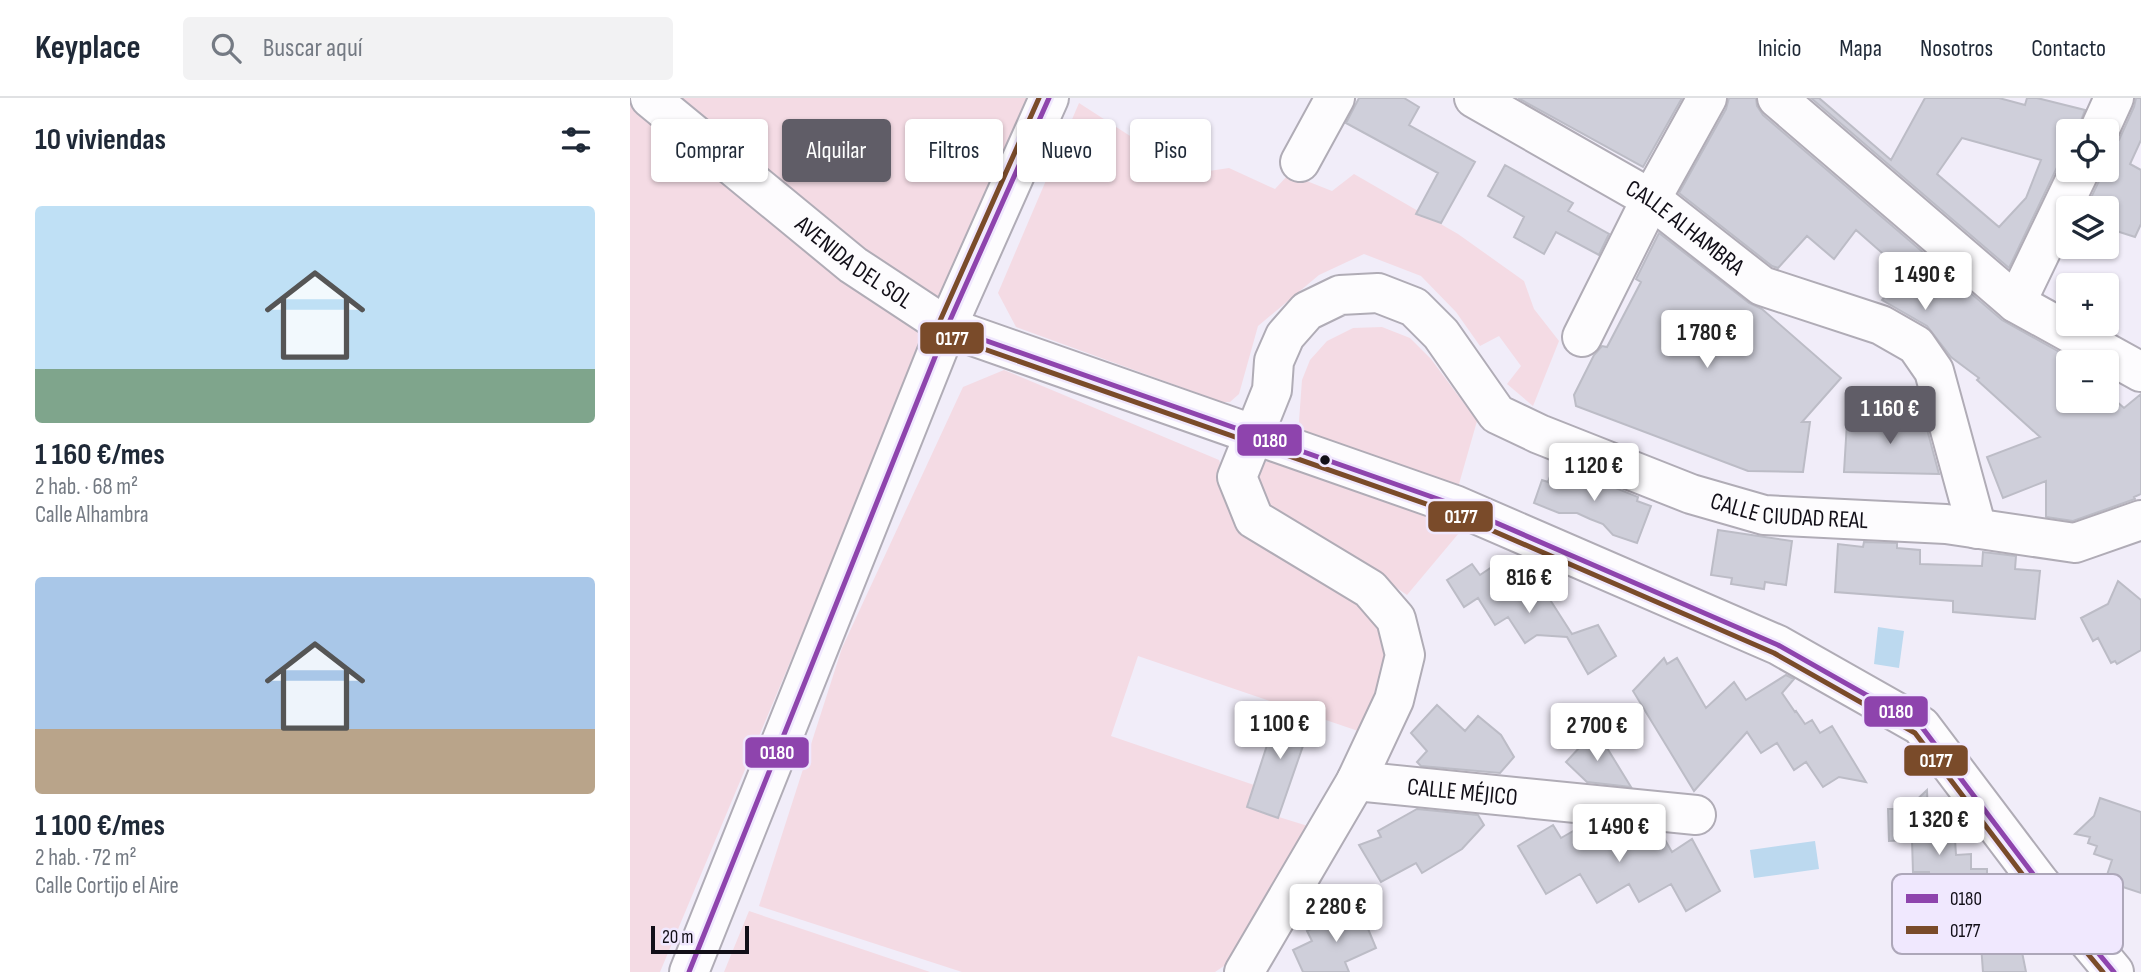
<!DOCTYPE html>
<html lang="es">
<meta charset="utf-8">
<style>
body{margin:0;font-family:"Sofia Sans Condensed",sans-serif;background:#f2f2f3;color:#1f2937;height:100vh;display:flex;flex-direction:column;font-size:26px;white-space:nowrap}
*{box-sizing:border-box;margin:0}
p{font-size:23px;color:#747a83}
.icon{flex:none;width:38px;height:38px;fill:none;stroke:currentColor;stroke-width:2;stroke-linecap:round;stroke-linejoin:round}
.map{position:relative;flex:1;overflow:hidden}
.details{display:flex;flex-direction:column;background:#fff;width:630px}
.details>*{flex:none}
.hud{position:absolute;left:21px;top:21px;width:665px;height:63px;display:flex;gap:14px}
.buttons{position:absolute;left:1426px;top:21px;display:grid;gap:14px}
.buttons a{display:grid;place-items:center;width:63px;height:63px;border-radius:7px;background:#fff;box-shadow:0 2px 5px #0004;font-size:35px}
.scale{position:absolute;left:21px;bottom:18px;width:98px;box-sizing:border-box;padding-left:7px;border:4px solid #120f18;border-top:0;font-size:19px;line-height:24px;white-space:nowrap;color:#120f18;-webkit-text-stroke:5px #f0e8fe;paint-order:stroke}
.price{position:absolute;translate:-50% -60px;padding:0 16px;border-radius:7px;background:#fff;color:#222;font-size:23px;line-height:46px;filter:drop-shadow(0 2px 4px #0008)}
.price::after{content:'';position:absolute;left:50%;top:42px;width:21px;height:16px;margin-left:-10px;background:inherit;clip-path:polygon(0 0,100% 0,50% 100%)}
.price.on{background:#605d67;color:#fff}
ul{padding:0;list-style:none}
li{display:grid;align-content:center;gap:14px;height:371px;padding:0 35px}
li span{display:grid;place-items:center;height:217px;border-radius:7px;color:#555}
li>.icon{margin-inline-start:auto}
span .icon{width:126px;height:126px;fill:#fffc;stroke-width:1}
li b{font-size:30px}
h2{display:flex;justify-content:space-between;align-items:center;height:84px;padding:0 35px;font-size:30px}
.pill{padding:0 24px;border-radius:7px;background:#fff;box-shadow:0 2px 5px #0004;font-size:24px;line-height:63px}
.pill.on{background:#605d67;color:#fff}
header{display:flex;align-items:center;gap:42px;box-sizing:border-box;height:98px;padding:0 35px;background:#fff;border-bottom:2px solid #e0e1e3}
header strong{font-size:33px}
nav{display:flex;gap:38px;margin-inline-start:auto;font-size:24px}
.search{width:490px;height:63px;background:#f2f2f3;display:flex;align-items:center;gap:18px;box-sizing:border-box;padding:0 24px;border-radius:7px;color:#747a83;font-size:26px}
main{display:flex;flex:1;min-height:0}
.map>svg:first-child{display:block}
.green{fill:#f4dbe4}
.water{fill:#bcd9ef}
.building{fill:#cfcfda;stroke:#bcbcc6;stroke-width:2;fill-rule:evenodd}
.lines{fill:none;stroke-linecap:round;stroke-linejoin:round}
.minor-casing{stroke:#b0acb6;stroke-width:42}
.minor{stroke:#fdfcfe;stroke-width:38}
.bus-1-casing{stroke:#f0e8fe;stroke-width:10}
.bus-2-casing{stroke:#f0e8fe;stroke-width:10}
.bus-1{stroke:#8e44ad;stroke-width:5}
.bus-2{stroke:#7a4b2a;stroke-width:5}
.bus-dot{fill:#120f18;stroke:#f0e8fe;stroke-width:2.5}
.labels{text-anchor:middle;stroke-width:5;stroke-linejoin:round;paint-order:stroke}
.street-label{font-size:24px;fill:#120f18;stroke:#f0e8fe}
.key{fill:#f0e8fe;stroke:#ada7b9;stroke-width:2}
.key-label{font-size:19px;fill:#120f18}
.line-badge{stroke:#f0e8fe;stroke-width:2.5}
.badge-label{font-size:19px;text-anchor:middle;font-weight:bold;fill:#fff}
</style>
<header>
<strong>Keyplace</strong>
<div class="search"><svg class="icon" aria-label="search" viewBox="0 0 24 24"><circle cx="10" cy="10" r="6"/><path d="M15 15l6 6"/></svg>Buscar aquí</div>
<nav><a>Inicio</a><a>Mapa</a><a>Nosotros</a><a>Contacto</a></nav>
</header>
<main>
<section class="details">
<h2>10 viviendas<svg class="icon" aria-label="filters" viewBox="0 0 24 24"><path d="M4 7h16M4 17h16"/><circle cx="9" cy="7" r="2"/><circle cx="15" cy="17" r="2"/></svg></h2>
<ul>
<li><span style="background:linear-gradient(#bfe0f5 75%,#7fa58c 0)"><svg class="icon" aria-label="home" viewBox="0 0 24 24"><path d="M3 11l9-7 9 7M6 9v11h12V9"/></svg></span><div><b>1 160 €/mes</b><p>2 hab. · 68 m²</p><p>Calle Alhambra</p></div></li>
<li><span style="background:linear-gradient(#a9c7e8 70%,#b9a48a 0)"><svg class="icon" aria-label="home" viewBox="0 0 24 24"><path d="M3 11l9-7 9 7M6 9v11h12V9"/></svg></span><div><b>1 100 €/mes</b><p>2 hab. · 72 m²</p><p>Calle Cortijo el Aire</p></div></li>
</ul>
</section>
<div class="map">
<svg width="1511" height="874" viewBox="0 0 1511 874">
<rect width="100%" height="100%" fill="#f1edf9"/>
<path class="green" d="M0 0H397L30 874H0Z
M449 5 559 76 599 70 645 91 659 76 702 93 724 76 828 136 894 183 904 211 929 243 903 308 877 286 891 268 869 238 850 248 826 214 791 178 734 156 689 177 628 228 609 296 600 304H592L386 229 368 195Z
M752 229 780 240 801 261 847 323 827 393 668 337 672 282 680 262 697 243 723 230Z
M374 272 589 362 615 436 731 502 751 528 755 566 734 635 508 558 481 638 624 687 617 709 681 729 610 857 585 874H332L129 808 212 550 333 289Z
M664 363 834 429 777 497 728 463 638 420 618 375 633 364Z
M119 813 300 874H94Z"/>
<path class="water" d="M1248 529 1274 533 1269 570 1244 566Z
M1185 743 1189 771 1124 780 1120 752Z"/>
<path class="building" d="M729 0H774L789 9 779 27 845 64 811 125 786 116 808 75 716 25Z
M888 0H1052L1013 69Z
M1099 0H1126L1127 8 1133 17 1372 222 1433 256 1443 264H1438V303H1477V295L1494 310 1511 296V396L1504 399 1505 401 1443 423 1416 419V383L1373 400 1357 359 1410 339 1347 282 1349 280 1321 259 1297 228 1252 202 1275 175 1226 132 1204 161 1177 138 1148 170 1142 168 1049 95 1096 11Z
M1181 0H1189L1261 62 1295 0H1369L1395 7 1397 0H1407L1455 12 1447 33H1438V54L1430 63 1379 170ZM1332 40 1411 62 1396 100 1369 129 1307 76Z
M1506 0H1511V42L1500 66 1511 72V126L1505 139 1477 130V110H1456L1470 81 1472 72H1477V53L1489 42 1504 9Z
M875 67 943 105 938 113 979 136 969 157 926 134 914 156 884 139 894 119 858 98Z
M1029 135 1119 205 1132 211 1211 280 1172 324H1180L1173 374 1118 373 946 308 944 297 964 257 972 248 977 249 1011 184 1006 181Z
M1252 315 1293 316 1309 376 1214 374 1217 324 1243 325Z
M923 370 938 375 939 371 1008 399 1007 403 1021 408 1007 445 983 437 973 426 960 421 947 415H929L904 405 912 382 918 384Z
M1088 432 1162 443 1156 487 1135 484 1134 491 1101 486 1102 480 1081 477Z
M1234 444 1267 445V450L1290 452V466L1352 468 1353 454 1386 458 1385 471 1410 473 1405 521 1323 514V503L1205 494 1208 446 1233 449Z
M842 466 850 477 862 469 873 486 876 482 885 498 894 492 902 506 917 497 942 536 968 527 986 558 958 576 937 539 907 537 895 545 878 519 865 527 848 500 834 509 817 482Z
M1488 483 1511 502V552L1487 566 1485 563 1481 565 1468 540 1463 543 1451 520 1478 506Z
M1034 560 1037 566 1047 560 1076 610 1104 584 1116 602 1156 577 1164 581 1152 595 1165 614 1166 613 1175 626 1182 622 1190 635 1202 628 1236 684 1209 679 1193 689 1176 664 1164 672 1147 645 1131 655 1117 634 1064 693 1003 593Z
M650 607 683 619 648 720 617 709Z
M807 607 835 633 848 618 871 637 884 659 870 675 791 668 787 664 797 653 781 635Z
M966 632 1001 689 957 684 936 664Z
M1297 692 1298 720H1316V740L1325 741 1326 757 1341 756V771H1357V812L1327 810 1319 803 1300 804 1299 774H1283L1282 742 1259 743 1258 711H1277Z
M1470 700 1511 714V795L1475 783 1482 762 1464 756 1467 748 1458 745 1460 739 1445 736 1464 718Z
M787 711 848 717 854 727 832 751 792 775 786 765 751 784 729 747 751 739 748 733Z
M923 727 931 740 952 728 1031 735 1042 754 1062 741 1090 793 1056 813 1041 786 1009 804 999 786 967 805 950 776 916 796 888 748Z
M729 809 746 850 715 864 719 874H673L663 852 682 843 677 833Z
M1350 832 1388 834 1396 874H1353Z"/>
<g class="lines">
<defs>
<g id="minor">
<path id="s1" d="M20 0 223 167 317 229 825 407 1148 547 1291 628 1409 784 1484 874"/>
<path id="s2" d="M844 0 1021 101 1132 188 1251 227 1286 247 1304 273 1347 431"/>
<path d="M1147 0 1386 205 1511 274"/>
<path d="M1469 33 1484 0"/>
<path d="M670 64 705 0"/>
<path d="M1386 205 1450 72"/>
<path d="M952 239 1021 101 1077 0"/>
<path id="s3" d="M726 683 1066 717"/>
<path d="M59 874 317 229 419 0"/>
<path id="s4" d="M614 874 726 683 764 602 775 557 766 521 740 491 624 421 607 379 642 292 644 263 655 238 677 213 710 197 748 195 784 209 811 236 867 316 909 336 1061 396 1134 417 1316 426 1445 445 1511 422"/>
</g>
</defs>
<use href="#minor" class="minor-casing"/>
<use href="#minor" class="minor"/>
<defs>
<path id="bus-1" d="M317 229 825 407 1148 547 1291 628 1409 784 1484 874
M59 874 317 229 419 0"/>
<path id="bus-2" d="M409 0 309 225 311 236 822 415 1144 555 1285 635 1402 789 1473 874"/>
</defs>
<use href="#bus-1" class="bus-1-casing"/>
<use href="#bus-2" class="bus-2-casing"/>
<use href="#bus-1" class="bus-1"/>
<use href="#bus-2" class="bus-2"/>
</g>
<circle class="bus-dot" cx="695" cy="362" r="6"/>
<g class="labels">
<g class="street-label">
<text dy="8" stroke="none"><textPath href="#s2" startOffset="248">CALLE ALHAMBRA</textPath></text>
<text dy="8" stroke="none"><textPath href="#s1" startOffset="262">AVENIDA DEL SOL</textPath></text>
<text dy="8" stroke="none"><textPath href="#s4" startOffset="1358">CALLE CIUDAD REAL</textPath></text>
<text dy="8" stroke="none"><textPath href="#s3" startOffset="107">CALLE MÉJICO</textPath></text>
</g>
</g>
<rect x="1262" y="776" width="231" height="80" rx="10" class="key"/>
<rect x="1276" y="796" width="32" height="9" fill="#8e44ad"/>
<rect x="1276" y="828" width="32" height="8" fill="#7a4b2a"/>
<g class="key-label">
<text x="1320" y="807">0180</text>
<text x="1320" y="839">0177</text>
</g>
<g class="line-badge">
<rect x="289" y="223" width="66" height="34" rx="7" fill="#7a4b2a"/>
<rect x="606" y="325" width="67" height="34" rx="7" fill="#8e44ad"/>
<rect x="797" y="402" width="67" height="33" rx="7" fill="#7a4b2a"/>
<rect x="1233" y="597" width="66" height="33" rx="7" fill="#8e44ad"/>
<rect x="114" y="638" width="66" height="33" rx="7" fill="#8e44ad"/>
<rect x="1273" y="646" width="66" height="33" rx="7" fill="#7a4b2a"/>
</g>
<g class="badge-label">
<text x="322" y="247">0177</text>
<text x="640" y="349">0180</text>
<text x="831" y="425">0177</text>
<text x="1266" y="620">0180</text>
<text x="147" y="661">0180</text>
<text x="1306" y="669">0177</text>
</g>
</svg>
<div class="buttons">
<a><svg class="icon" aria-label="locate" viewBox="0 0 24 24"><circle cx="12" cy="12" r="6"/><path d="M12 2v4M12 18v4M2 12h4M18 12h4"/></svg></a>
<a><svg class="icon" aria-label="layers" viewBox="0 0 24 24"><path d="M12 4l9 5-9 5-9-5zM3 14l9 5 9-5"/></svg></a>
<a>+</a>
<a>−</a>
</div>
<div class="scale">20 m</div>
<b class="price" style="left:1295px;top:214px">1 490 €</b>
<b class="price" style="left:1077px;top:272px">1 780 €</b>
<b class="price on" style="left:1260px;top:348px">1 160 €</b>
<b class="price" style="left:964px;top:405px">1 120 €</b>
<b class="price" style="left:899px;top:517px">816 €</b>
<b class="price" style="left:650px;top:663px">1 100 €</b>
<b class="price" style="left:967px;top:665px">2 700 €</b>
<b class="price" style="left:1309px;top:759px">1 320 €</b>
<b class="price" style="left:989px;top:766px">1 490 €</b>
<b class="price" style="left:706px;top:846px">2 280 €</b>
<div class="hud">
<a class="pill">Comprar</a>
<a class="pill on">Alquilar</a>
<a class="pill">Filtros</a>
<a class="pill">Nuevo</a>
<a class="pill">Piso</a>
</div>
</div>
</main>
